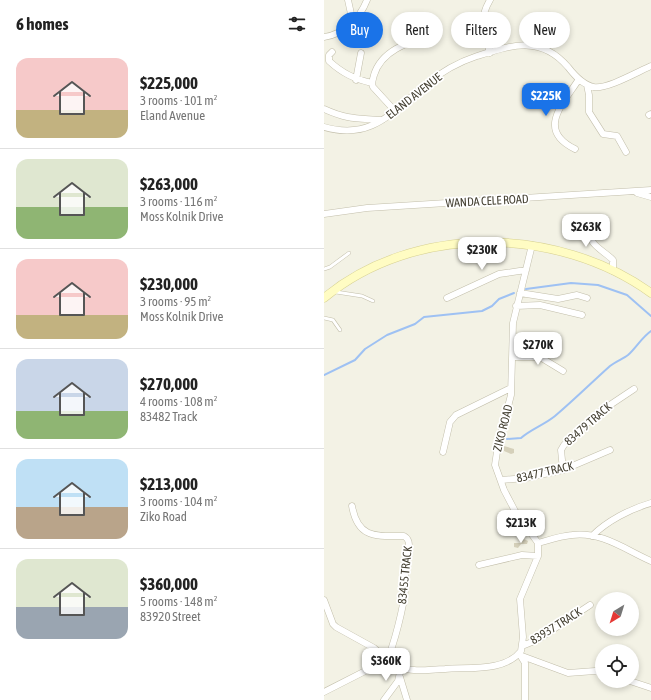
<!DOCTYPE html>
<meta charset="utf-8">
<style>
body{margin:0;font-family:"Asap Condensed",sans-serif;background:#f6f6f6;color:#222;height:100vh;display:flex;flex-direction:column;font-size:15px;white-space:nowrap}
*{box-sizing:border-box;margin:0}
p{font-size:13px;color:#767676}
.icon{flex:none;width:22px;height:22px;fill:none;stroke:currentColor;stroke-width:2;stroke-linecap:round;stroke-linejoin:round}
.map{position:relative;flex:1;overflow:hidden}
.side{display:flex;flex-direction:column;background:#fff;width:324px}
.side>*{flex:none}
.hud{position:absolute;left:12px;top:12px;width:255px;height:36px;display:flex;gap:8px}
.needle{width:26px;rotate:218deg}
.controls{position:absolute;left:271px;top:592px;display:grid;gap:8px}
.controls a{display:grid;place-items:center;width:44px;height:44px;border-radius:50%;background:#fff;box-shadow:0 2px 6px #0003;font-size:20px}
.price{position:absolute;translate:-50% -34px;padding:0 9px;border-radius:8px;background:#fff;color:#222;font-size:13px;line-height:26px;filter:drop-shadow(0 1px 2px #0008)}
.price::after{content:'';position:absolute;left:50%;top:24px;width:12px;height:9px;margin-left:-6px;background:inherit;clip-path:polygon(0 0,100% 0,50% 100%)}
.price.selected{background:#1a73e8;color:#fff}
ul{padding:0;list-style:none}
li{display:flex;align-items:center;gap:12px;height:100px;padding:0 16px}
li+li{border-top:1px solid #e0e0e0}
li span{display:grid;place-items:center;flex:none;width:112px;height:80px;border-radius:12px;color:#555}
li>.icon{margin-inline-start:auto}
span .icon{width:48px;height:48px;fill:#fffc;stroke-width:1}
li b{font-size:17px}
h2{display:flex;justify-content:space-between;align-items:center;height:48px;padding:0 16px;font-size:17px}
.tag{padding:0 14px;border-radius:18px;background:#fff;box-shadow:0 2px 6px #0003;font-size:14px;line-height:36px}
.tag.selected{background:#1a73e8;color:#fff}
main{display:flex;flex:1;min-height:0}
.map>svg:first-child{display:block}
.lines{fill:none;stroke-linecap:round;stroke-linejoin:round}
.stream{stroke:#9ec1f3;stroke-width:2}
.building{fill:#d5d0ba}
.service-casing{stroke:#c2beaa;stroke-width:4}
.minor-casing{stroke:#c2beaa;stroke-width:7}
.secondary-casing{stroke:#d6d092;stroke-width:9}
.service{stroke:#fff;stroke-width:3}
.minor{stroke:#fff;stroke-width:6}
.secondary{stroke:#fffcc3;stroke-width:8}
.labels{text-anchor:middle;stroke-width:3.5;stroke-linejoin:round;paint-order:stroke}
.street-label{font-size:12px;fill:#464234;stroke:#fff}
</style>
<main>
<section class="side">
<h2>6 homes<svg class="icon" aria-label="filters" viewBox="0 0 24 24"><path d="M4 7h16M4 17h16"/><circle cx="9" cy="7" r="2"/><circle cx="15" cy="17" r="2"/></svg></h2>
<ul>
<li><span style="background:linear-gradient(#f6c9c9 65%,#c2b280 0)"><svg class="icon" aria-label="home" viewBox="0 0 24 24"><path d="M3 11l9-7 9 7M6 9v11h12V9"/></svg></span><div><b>$225,000</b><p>3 rooms · 101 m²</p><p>Eland Avenue</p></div></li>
<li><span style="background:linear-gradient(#dfe7d0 60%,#8fb573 0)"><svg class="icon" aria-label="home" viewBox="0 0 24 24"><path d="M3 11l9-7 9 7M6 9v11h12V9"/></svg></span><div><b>$263,000</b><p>3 rooms · 116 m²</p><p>Moss Kolnik Drive</p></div></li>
<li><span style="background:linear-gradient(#f6c9c9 70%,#c2b280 0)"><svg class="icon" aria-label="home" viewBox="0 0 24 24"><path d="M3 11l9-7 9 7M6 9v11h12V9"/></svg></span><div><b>$230,000</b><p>3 rooms · 95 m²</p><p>Moss Kolnik Drive</p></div></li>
<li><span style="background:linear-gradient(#c9d6e8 65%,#8fb573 0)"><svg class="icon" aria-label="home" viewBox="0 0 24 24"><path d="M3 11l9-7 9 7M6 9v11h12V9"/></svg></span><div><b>$270,000</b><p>4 rooms · 108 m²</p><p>83482 Track</p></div></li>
<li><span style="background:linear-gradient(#bfe0f5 60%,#b9a48a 0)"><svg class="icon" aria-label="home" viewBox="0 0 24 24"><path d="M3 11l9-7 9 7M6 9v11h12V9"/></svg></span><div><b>$213,000</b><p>3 rooms · 104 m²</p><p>Ziko Road</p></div></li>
<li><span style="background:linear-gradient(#dfe7d0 60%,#9aa5b1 0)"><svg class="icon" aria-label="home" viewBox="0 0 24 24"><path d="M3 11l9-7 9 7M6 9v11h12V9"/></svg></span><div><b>$360,000</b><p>5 rooms · 148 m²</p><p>83920 Street</p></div></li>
</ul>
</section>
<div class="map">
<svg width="327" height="700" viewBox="0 0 327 700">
<rect width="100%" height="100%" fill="#f3f2e5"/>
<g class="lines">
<path class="stream" d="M202 289 247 283 274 285 303 295 327 316
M0 375 31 360 41 349 63 335 91 324 100 317 158 311 168 306 175 299 190 293
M183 439 197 438C207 429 220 425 231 416 250 400 267 383 286 366 292 361 299 359 304 355 312 348 318 337 327 331"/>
</g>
<path class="building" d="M180 446 190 449V453L187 454 180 451Z
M200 539 204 541 203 544H197L194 548 190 547V543H197Z"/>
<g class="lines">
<defs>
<path id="service" d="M0 269 6 267 25 253
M12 292 38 296 49 301
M0 318 9 320 16 330"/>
<path id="minor" d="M24 0 29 23
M0 37C21 34 36 18 43 0
M8 52 5 55V61C18 73 30 79 48 83
M166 53C160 32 154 20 166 0
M32 80 37 53
M263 85 265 95V112L279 134 293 136 302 152
M0 109C24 120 33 118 58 120
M71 111 49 87C47 83 49 80 50 75 58 49 86 42 109 35
M325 115 327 114
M0 127C49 141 68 111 103 84 117 72 135 62 153 56 188 45 217 35 244 67 251 76 259 85 270 87 284 89 313 72 327 66
M251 149C212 130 239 104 255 79
M313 193 327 197
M0 214 43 208 327 190
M270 226C258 243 280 250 289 260V271
M196 293 234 299 253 295 263 298
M123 298 175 274 202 270
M192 306 216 305 258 315
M189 357H216L239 371
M119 452 126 422 132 415 187 388
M239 470 237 450 240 445 274 413 310 389
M177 480 202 478 239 470 286 450
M28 506C34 540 54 536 80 536 90 542 82 554 81 562 80 571 82 581 81 590 80 605 70 646 63 659
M268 536C283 521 306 509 327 503
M214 543C225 540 236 536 248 535 277 531 302 550 327 561
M155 565 198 555 214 556
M0 600 9 624 12 627 50 648 65 661
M198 646 213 640 266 605
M196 655 201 663V700
M198 656 244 673 271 671 278 673
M76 677 83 700
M306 681 327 688
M0 692 53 665C66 663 77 669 90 670 100 671 110 669 121 669 144 667 181 672 197 651L199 637 196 599 214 556V543L191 511 180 490 171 465 174 445 187 395 189 323 208 245
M60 700 74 681 77 668"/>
<path id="secondary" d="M0 298C90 223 234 226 327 293"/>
</defs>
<use href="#service" class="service-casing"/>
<use href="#minor" class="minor-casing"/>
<use href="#secondary" class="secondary-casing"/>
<use href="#service" class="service"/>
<use href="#minor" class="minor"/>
<use href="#secondary" class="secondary"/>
</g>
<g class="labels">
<g class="street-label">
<text transform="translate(90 96) rotate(-38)" y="4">ELAND AVENUE</text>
<text transform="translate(163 201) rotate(-3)" y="4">WANDA CELE ROAD</text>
<text transform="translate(264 424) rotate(-41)" y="4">83479 TRACK</text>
<text transform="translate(179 428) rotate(-76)" y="4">ZIKO ROAD</text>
<text transform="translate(221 472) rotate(-13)" y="4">83477 TRACK</text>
<text transform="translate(81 575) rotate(-84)" y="4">83455 TRACK</text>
<text transform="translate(232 626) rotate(-32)" y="4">83937 TRACK</text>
</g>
</g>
</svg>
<div class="controls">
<a><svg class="needle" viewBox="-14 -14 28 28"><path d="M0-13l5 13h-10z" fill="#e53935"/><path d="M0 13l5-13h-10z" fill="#767676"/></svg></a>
<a><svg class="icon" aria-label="locate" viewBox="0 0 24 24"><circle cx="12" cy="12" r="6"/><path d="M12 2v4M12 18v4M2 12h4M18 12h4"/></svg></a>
</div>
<b class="price selected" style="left:222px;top:117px">$225K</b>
<b class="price" style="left:262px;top:248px">$263K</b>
<b class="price" style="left:158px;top:271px">$230K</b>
<b class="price" style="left:214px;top:366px">$270K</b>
<b class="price" style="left:197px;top:544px">$213K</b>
<b class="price" style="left:62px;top:682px">$360K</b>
<div class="hud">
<a class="tag selected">Buy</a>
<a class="tag">Rent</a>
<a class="tag">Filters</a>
<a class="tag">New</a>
</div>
</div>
</main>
